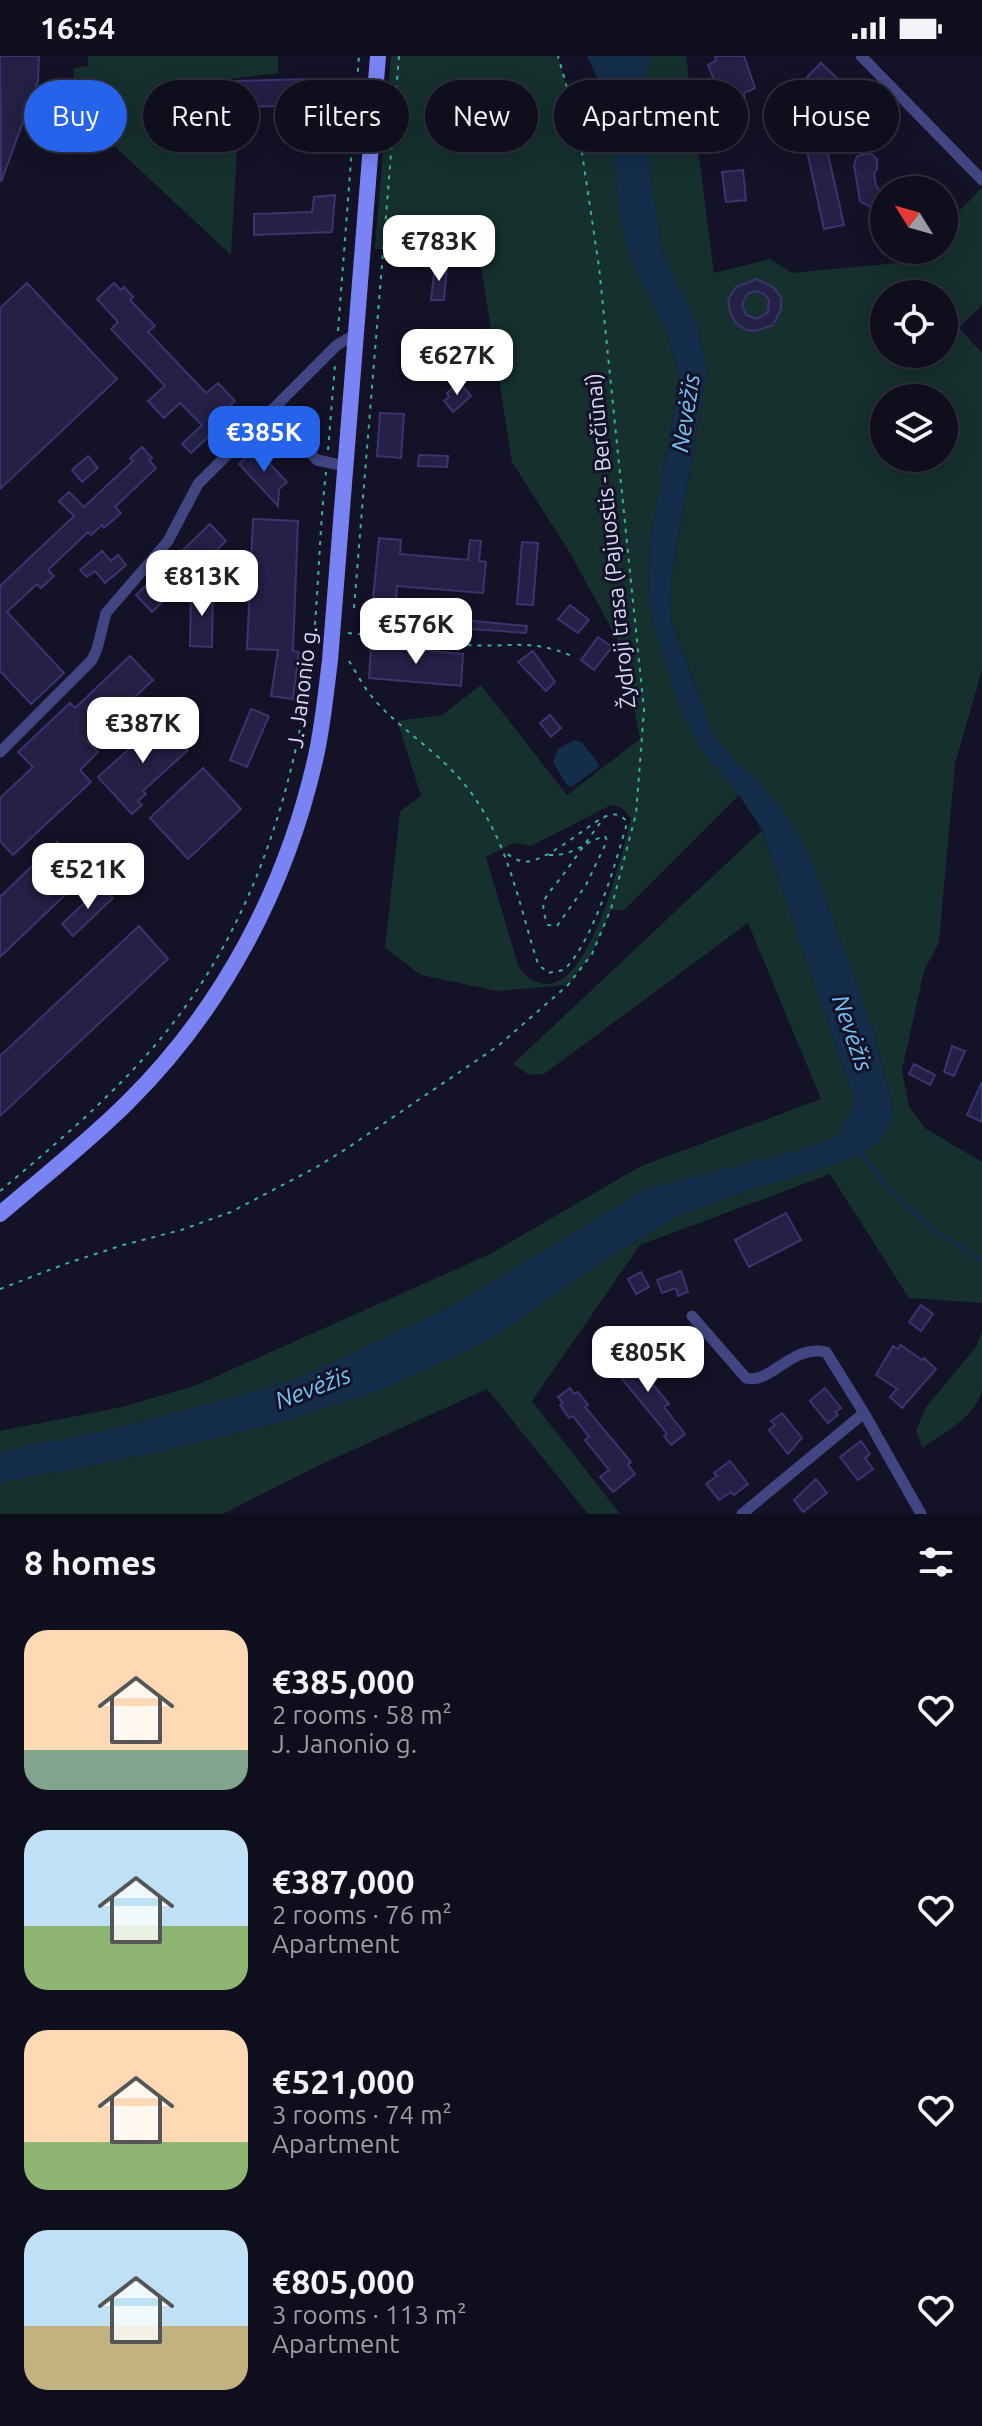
<!DOCTYPE html>
<meta charset="utf-8">
<style>
body{margin:0;font-family:Ubuntu,sans-serif;background:#181726;color:#f1f3f6;height:100vh;display:flex;flex-direction:column;font-size:30px;white-space:nowrap}
*{box-sizing:border-box;margin:0}
p{font-size:26px;color:#9b9ca4}
.icon{flex:none;width:44px;height:44px;fill:none;stroke:currentColor;stroke-width:2;stroke-linecap:round;stroke-linejoin:round}
.map{position:relative;height:1458px;overflow:hidden}
.panel{display:flex;flex-direction:column;background:#0f0e1d;flex:1}
.panel>*{flex:none}
.guide{position:absolute;left:24px;top:24px;width:934px;height:72px;display:flex;gap:16px}
.needle{width:52px;rotate:307deg}
.fabs{position:absolute;left:870px;top:120px;display:grid;gap:16px}
.fabs a{display:grid;place-items:center;width:88px;height:88px;border-radius:50%;background:#0f0e1d;box-shadow:0 4px 20px #0003,0 0 0 2px #2f2e3b;font-size:40px}
.price{position:absolute;translate:-50% -68px;padding:0 18px;border-radius:16px;background:#fff;color:#222;font-size:26px;line-height:52px;filter:drop-shadow(0 2px 4px #0008)}
.price::after{content:'';position:absolute;left:50%;top:48px;width:24px;height:18px;margin-left:-12px;background:inherit;clip-path:polygon(0 0,100% 0,50% 100%)}
.price.selected{background:#2563eb;color:#fff}
ul{padding:0;list-style:none}
li{display:flex;align-items:center;gap:24px;height:200px;padding:0 24px}
li span{display:grid;place-items:center;flex:none;width:224px;height:160px;border-radius:24px;color:#555}
li>.icon{margin-inline-start:auto}
span .icon{width:96px;height:96px;fill:#fffc;stroke-width:1}
li b{font-size:34px}
h2{display:flex;justify-content:space-between;align-items:center;height:96px;padding:0 24px;font-size:34px}
.tag{padding:0 28px;border-radius:36px;background:#0f0e1d;box-shadow:0 4px 20px #0003,0 0 0 2px #2f2e3b;font-size:28px;line-height:72px}
.tag.selected{background:#2563eb;color:#fff}
.status{display:flex;justify-content:space-between;align-items:center;height:56px;padding:0 40px;background:#0f0e1d;direction:ltr}
.status svg{height:22px;fill:currentColor}
.map>svg:first-child{display:block}
.green{fill:#15302d;fill-rule:evenodd}
.water{fill:#132d4a}
.lines{fill:none;stroke-linecap:round;stroke-linejoin:round}
.stream{stroke:#132d4a;stroke-width:4}
.building{fill:#242046;stroke:#3a3470;stroke-width:2;fill-rule:evenodd}
.path{stroke:#3ab09e;stroke-width:2;stroke-dasharray:4 6;stroke-linecap:butt}
.street{stroke:#414582;stroke-width:11}
.secondary{stroke:#7a83f4;stroke-width:16}
.labels{text-anchor:middle;stroke-width:6;stroke-linejoin:round;paint-order:stroke}
.street-label{font-size:22px;fill:#dbdbfc;stroke:#141227}
.water-label{font-size:24px;font-style:italic;fill:#72c4f3;stroke:#141227}
</style>
<div class="status"><b>16:54</b><svg viewBox="0 0 49 12"><path d="M0 12V9h3v3zM5 12V6h3v6zM10 12V3h3v9zM15 12V0h3v12zM26 1h20v11H26zM47 4h2v5h-2z"/></svg></div>
<div class="map">
<svg width="982" height="1458" viewBox="0 0 982 1458">
<rect width="100%" height="100%" fill="#141227"/>
<path class="green" d="M88 0H278V17L222 24 225 71 238 78 231 199 78 56 73 12 88 10Z
M391 0H558L578 69 603 34 608 45 631 204 667 276 680 322 650 486 648 548 698 689 739 739 624 854H611L592 898 568 929 497 935 421 919 385 892 400 755 421 740 397 665 442 659 481 629 567 739 640 683 623 594 570 497 512 406 478 192 375 193ZM611 749 622 752 631 762C622 799 592 926 548 928 534 928 525 921 518 909L486 801 514 787 531 790Z
M653 0H686L714 217 770 203 792 217 908 206 920 194H944V170L982 132V249L959 272 982 297V614L955 708 939 886 924 915 902 1014 909 1051 926 1073 982 1106V1247L909 1242 830 1118 640 1189 532 1345 620 1458H588L487 1333 322 1408 223 1458H0V1427L153 1397 281 1366 380 1334 489 1284 601 1206 679 1159 749 1134 894 1058 872 970 808 796 782 754 755 721 740 710 715 682 670 561 671 523 707 315 697 268 664 201 650 124 647 15ZM884 238H944V298H884ZM884 342H944V402H884Z
M762 774 855 1045 839 1080 451 1251 297 1323 132 1369 0 1396V1375L122 1351 197 1329 490 1198 639 1111 821 1043 748 867 544 1018 529 1019 513 1008Z
M982 1275C982 1293 982 1317 982 1334 976 1361 943 1378 922 1392L916 1374 926 1351 976 1291Z"/>
<path class="water" d="M587 0H653L647 15 650 124 664 201 697 268 707 315 671 522 670 562 715 682 740 710 755 721 782 754 808 796 872 970 894 1058 880 1086 843 1106 749 1134 679 1159 601 1206 489 1284 380 1334 281 1366 153 1397 0 1427V1396L132 1369 297 1323 451 1251 646 1133 807 1092 839 1080 855 1045 762 774 739 739 698 689 676 642 648 548 650 486 680 322 667 276 631 204 621 167 608 45Z
M574 684 582 686 600 710 572 731 566 728 553 706 558 693Z"/>
<g class="lines">
<path class="stream" d="M858 1092 888 1133 936 1176 982 1204"/>
</g>
<path class="building" d="M0 0H39L38 25 1 126Z
M715 0H744L755 32 744 37 745 44 737 48 735 42 722 47 716 33 709 36 706 27 714 24 708 9 716 5Z
M821 7 840 25 822 42 812 32 815 29 807 21Z
M307 23 309 60H290V49L236 52 235 25Z
M476 27 493 54 477 64 470 52 476 48 466 34Z
M855 42 873 61 864 70 851 57 854 54 849 48Z
M823 76 844 169 824 173 804 81Z
M870 97 877 103V113L874 118 876 129 883 139 880 148 872 152 860 145 854 109 857 100Z
M743 114 746 144 726 146 722 116Z
M335 139 332 176 254 179V158L312 156 314 141Z
M435 209 447 210 444 244H431Z
M757 223 774 232 781 242V253L773 269 756 275 746 274 737 268 731 259 728 244 736 231ZM755 235 765 238 769 244 768 256 757 263 746 259 742 248 747 238Z
M27 227 117 323 0 433V252Z
M114 227 121 234 124 231 133 241 130 244 155 270 148 276 206 337 218 327 235 345 230 350 238 358 211 384 208 381 191 397 182 388 202 369 180 347 164 362 148 345 165 330 111 273 118 266 97 243Z
M459 326 471 340 453 356 444 345 449 341 447 337Z
M380 357 404 358 401 402 377 400Z
M142 391 152 402 149 404 156 412 115 451 121 457 104 472 102 469 91 479 88 476 48 514 54 520 41 532 37 528 7 556 64 617 31 648 0 615V530L74 460 59 445 69 436 84 451 133 405 130 402Z
M255 392 287 426 279 433 278 450 239 408Z
M419 399 448 400 447 411 418 410Z
M88 400 98 412 82 426 72 414Z
M253 463 298 465 293 595 299 596 293 643 271 640 278 594 247 593Z
M210 468 226 485 152 556 136 539Z
M379 482 401 484 400 498 468 504 470 484 481 485 479 505 486 506 483 537 397 530 396 545 373 543Z
M522 486 538 487 533 549 517 548Z
M102 495 111 505 118 499 126 509 105 527 95 515 87 521 80 514Z
M191 533H213L212 591 190 590Z
M570 549 589 564 578 577 558 563Z
M443 562 527 570 526 577 442 571Z
M598 581 612 591 594 614 581 604Z
M371 590 463 598 461 630 369 622Z
M533 595 555 626 546 635 518 606Z
M130 600 153 624 88 685 98 696 80 714 91 726 13 799 0 785V742L33 711 18 696 70 647 75 652Z
M251 653 269 660 247 711 230 704Z
M550 659 561 672 551 681 540 667Z
M161 664 188 694 143 735 146 738 138 745 142 749 132 758 98 721Z
M203 712 241 753 188 803 150 762Z
M57 786 87 818 0 901V841Z
M102 830 113 842 73 880 62 868Z
M139 870 168 903 0 1060V1000Z
M952 990 965 995 954 1020 944 1016Z
M914 1008 935 1019 930 1029 909 1018Z
M982 1026V1066L967 1059Z
M786 1157 801 1184 749 1211 735 1184Z
M681 1215 688 1236 678 1240 676 1232 662 1237 657 1224Z
M641 1216 649 1231 636 1238 628 1223Z
M921 1249 933 1258 921 1275 909 1266Z
M901 1289 922 1304 924 1302 936 1313 902 1352 890 1341 897 1333 876 1319 893 1290 898 1293Z
M635 1295 636 1300 644 1298 646 1320 669 1348 664 1351 685 1378 671 1389 664 1380 667 1378 660 1369 618 1318 616 1305 623 1304 622 1298Z
M570 1332 574 1338 578 1336 588 1349 585 1351 631 1406 628 1409 635 1418 613 1436 600 1421 609 1414 585 1384 589 1381 573 1360 569 1362 560 1349 563 1347 558 1341Z
M825 1332 841 1352 835 1356 838 1359 828 1367 810 1345Z
M782 1357 802 1382 788 1398 769 1374 775 1369 771 1365Z
M861 1385 870 1398 865 1402 873 1413 858 1424 840 1401Z
M730 1405 748 1428 734 1439 731 1436 719 1444 706 1428 717 1420 714 1417Z
M816 1423 827 1437 803 1456 794 1444Z"/>
<g class="lines">
<path class="path" d="M338 275 359 0
M328 394 335 309
M354 552 399 0
M348 577C388 581 428 586 467 589 509 592 530 582 572 600
M349 605C356 616 363 630 372 641 399 673 438 695 465 729 508 782 518 846 538 908L548 917 564 914C594 884 615 809 627 767 622 757 614 757 604 761 585 771 541 811 521 805 516 804 509 799 504 796
M549 799C574 800 584 786 605 780L607 785 586 829 557 870 548 869C545 862 542 853 544 845 548 836 557 827 563 819 577 800 590 780 604 762
M0 1135C63 1082 127 1028 177 962 252 864 291 742 309 621 319 554 318 484 326 416
M0 1233 65 1208 123 1189 181 1174 231 1156 315 1112 346 1093 498 990 568 929 592 898 611 853 636 758 644 654 599 211 578 70 558 0"/>
<path class="street" d="M861 0 982 124
M271 357 317 404 345 410
M0 696 92 604 97 593 106 557 168 485 198 428 337 289 356 278
M692 1260 746 1322C770 1329 791 1288 826 1296L864 1357
M742 1458 864 1357 921 1458"/>
<path class="secondary" d="M0 1158C43 1121 88 1086 128 1046 223 952 287 830 316 700 323 668 326 636 330 604L378 0"/>
</g>
<g class="labels">
<g class="street-label">
<text transform="translate(610 485) rotate(-96)" y="8">Žydroji trasa (Pajuostis - Berčiūnai)</text>
<text transform="translate(302 631) rotate(-83)" y="8">J. Janonio g.</text>
</g>
<g class="water-label">
<text transform="translate(686 357) rotate(-81)" y="8">Nevėžis</text>
<text transform="translate(852 977) rotate(71)" y="8">Nevėžis</text>
<text transform="translate(313 1332) rotate(-21)" y="8">Nevėžis</text>
</g>
</g>
</svg>
<div class="fabs">
<a><svg class="needle" viewBox="-14 -14 28 28"><path d="M0-13l5 13h-10z" fill="#e53935"/><path d="M0 13l5-13h-10z" fill="#9b9ca4"/></svg></a>
<a><svg class="icon" aria-label="locate" viewBox="0 0 24 24"><circle cx="12" cy="12" r="6"/><path d="M12 2v4M12 18v4M2 12h4M18 12h4"/></svg></a>
<a><svg class="icon" aria-label="layers" viewBox="0 0 24 24"><path d="M12 4l9 5-9 5-9-5zM3 14l9 5 9-5"/></svg></a>
</div>
<b class="price" style="left:439px;top:227px">€783K</b>
<b class="price" style="left:457px;top:341px">€627K</b>
<b class="price selected" style="left:264px;top:418px">€385K</b>
<b class="price" style="left:202px;top:562px">€813K</b>
<b class="price" style="left:416px;top:610px">€576K</b>
<b class="price" style="left:143px;top:709px">€387K</b>
<b class="price" style="left:88px;top:855px">€521K</b>
<b class="price" style="left:648px;top:1338px">€805K</b>
<div class="guide">
<a class="tag selected">Buy</a>
<a class="tag">Rent</a>
<a class="tag">Filters</a>
<a class="tag">New</a>
<a class="tag">Apartment</a>
<a class="tag">House</a>
</div>
</div>
<section class="panel">
<h2>8 homes<svg class="icon" aria-label="filters" viewBox="0 0 24 24"><path d="M4 7h16M4 17h16"/><circle cx="9" cy="7" r="2"/><circle cx="15" cy="17" r="2"/></svg></h2>
<ul>
<li><span style="background:linear-gradient(#ffd9b3 75%,#7fa58c 0)"><svg class="icon" aria-label="home" viewBox="0 0 24 24"><path d="M3 11l9-7 9 7M6 9v11h12V9"/></svg></span><div><b>€385,000</b><p>2 rooms · 58 m²</p><p>J. Janonio g.</p></div><svg class="icon" aria-label="heart" viewBox="0 0 24 24"><path d="M12 20l-8-8c-3-5 5-10 8-4 3-6 11-1 8 4z"/></svg></li>
<li><span style="background:linear-gradient(#bfe0f5 60%,#8fb573 0)"><svg class="icon" aria-label="home" viewBox="0 0 24 24"><path d="M3 11l9-7 9 7M6 9v11h12V9"/></svg></span><div><b>€387,000</b><p>2 rooms · 76 m²</p><p>Apartment</p></div><svg class="icon" aria-label="heart" viewBox="0 0 24 24"><path d="M12 20l-8-8c-3-5 5-10 8-4 3-6 11-1 8 4z"/></svg></li>
<li><span style="background:linear-gradient(#ffd9b3 70%,#8fb573 0)"><svg class="icon" aria-label="home" viewBox="0 0 24 24"><path d="M3 11l9-7 9 7M6 9v11h12V9"/></svg></span><div><b>€521,000</b><p>3 rooms · 74 m²</p><p>Apartment</p></div><svg class="icon" aria-label="heart" viewBox="0 0 24 24"><path d="M12 20l-8-8c-3-5 5-10 8-4 3-6 11-1 8 4z"/></svg></li>
<li><span style="background:linear-gradient(#bfe0f5 60%,#c2b280 0)"><svg class="icon" aria-label="home" viewBox="0 0 24 24"><path d="M3 11l9-7 9 7M6 9v11h12V9"/></svg></span><div><b>€805,000</b><p>3 rooms · 113 m²</p><p>Apartment</p></div><svg class="icon" aria-label="heart" viewBox="0 0 24 24"><path d="M12 20l-8-8c-3-5 5-10 8-4 3-6 11-1 8 4z"/></svg></li>
</ul>
</section>
